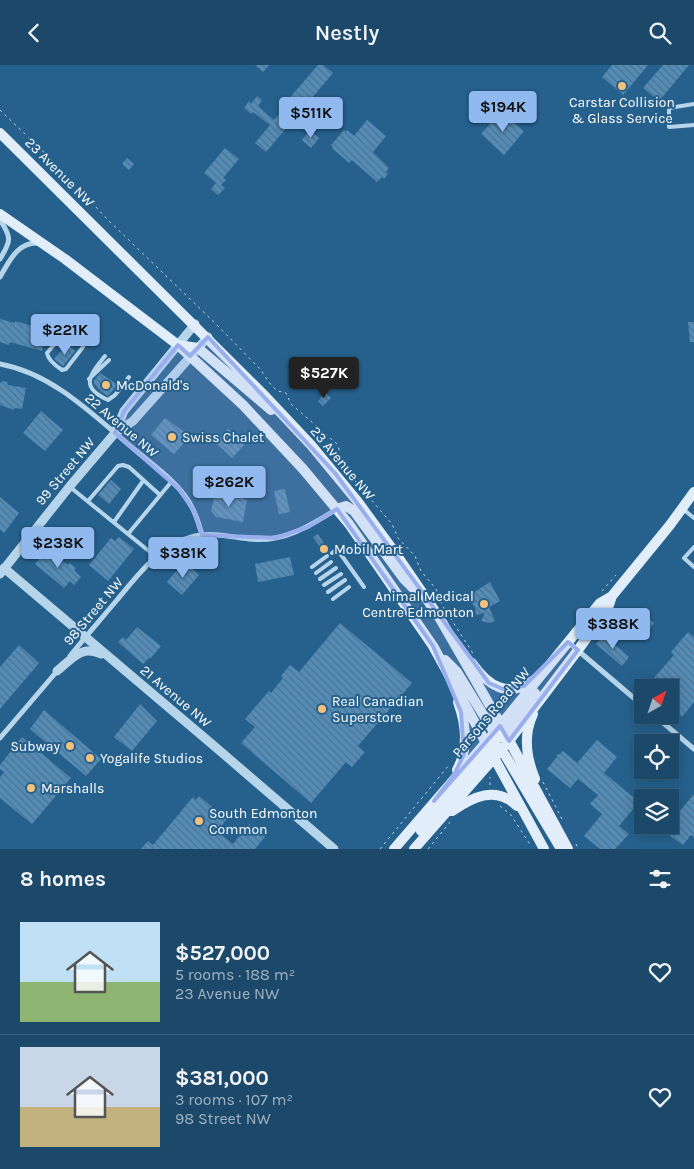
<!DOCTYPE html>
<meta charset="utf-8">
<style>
body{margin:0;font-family:Karla,sans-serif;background:#295372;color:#f1f3f6;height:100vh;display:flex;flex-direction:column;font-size:19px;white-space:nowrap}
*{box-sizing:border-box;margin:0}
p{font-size:16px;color:#a0b2c1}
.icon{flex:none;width:28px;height:28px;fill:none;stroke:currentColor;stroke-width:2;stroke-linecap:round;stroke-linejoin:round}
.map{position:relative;height:784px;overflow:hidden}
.drawer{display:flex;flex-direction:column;background:#1c496a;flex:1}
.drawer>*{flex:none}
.needle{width:32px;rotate:40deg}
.controls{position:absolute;left:634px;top:614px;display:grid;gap:10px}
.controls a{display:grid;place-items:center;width:45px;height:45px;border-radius:0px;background:#1c496a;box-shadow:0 2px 12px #0003,0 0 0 1px #3a617e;font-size:25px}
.price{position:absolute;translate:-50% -42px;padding:0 11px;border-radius:5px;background:#90b9f0;color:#111;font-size:16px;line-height:32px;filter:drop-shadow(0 1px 2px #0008)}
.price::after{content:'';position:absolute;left:50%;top:30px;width:15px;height:11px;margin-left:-8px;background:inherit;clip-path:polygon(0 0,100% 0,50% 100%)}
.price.active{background:#222;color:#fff}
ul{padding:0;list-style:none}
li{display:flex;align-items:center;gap:15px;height:125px;padding:0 20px}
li+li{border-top:1px solid #3a617e}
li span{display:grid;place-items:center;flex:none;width:140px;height:100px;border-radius:0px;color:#555}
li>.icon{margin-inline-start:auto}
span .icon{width:60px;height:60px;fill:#fffc;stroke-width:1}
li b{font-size:21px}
h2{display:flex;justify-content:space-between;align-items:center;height:60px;padding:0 20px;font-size:21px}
header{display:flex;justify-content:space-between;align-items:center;height:65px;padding:0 20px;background:#1c496a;font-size:22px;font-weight:600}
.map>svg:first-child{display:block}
.building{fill:url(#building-back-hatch)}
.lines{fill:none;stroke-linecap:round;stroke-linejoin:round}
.path{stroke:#b6d5eb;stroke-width:1;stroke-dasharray:2.5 4;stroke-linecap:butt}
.service{stroke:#b6d5eb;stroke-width:4}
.minor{stroke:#b6d5eb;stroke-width:5}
.tertiary{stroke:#b6d5eb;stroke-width:9}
.secondary{stroke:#e1eef9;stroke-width:10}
.marked{fill:#99afed;fill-opacity:0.2;stroke:#99afed;stroke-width:4;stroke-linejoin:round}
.poi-dot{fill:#f3c17b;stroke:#26618d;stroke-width:2}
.labels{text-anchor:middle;stroke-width:4;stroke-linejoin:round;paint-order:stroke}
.poi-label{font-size:14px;fill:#fff;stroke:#26618d;text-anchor:start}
.street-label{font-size:14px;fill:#fff;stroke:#26618d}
</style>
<header><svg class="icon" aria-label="back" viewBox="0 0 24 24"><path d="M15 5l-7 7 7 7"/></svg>Nestly<svg class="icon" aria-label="search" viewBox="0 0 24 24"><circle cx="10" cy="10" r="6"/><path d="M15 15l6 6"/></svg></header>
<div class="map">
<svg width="694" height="784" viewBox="0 0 694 784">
<defs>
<pattern id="building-back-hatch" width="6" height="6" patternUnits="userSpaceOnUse" patternTransform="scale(1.25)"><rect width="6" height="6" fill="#538cb6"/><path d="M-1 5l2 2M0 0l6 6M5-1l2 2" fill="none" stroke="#50728c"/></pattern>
</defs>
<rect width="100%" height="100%" fill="#26618d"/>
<path class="building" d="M255 0H269L263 7Z
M318 0H323L333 8 266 87 255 78 270 60 253 47 251 49 244 43 249 36 251 39 257 31 262 35 258 41 274 55 282 46 280 44Z
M612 0H648L623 30 602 12Z
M663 0H689L659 36 643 23Z
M501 46 524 66 504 90 481 69Z
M367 55 386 71 373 87 389 103 386 107 388 109 384 114 382 112 377 117 352 95 349 98 332 83 333 82 331 80 344 65 346 67 347 65 354 71Z
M310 65 319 73 311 83 302 75Z
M225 83 239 94 223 113 226 115 221 120 225 123 218 130 211 124 216 118 204 108Z
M127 93 134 99 129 105 122 99Z
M0 254 15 258V256L48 265 42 286 10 277 9 280 0 277Z
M688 257H694V277H690Z
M69 280 75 286 63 301 54 294 62 285 63 286Z
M302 301 313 310 306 318 295 309Z
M100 308 118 320 108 331 101 327 94 319V316Z
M3 316 7 317 8 320 26 323 22 344 15 343 14 345 0 340V318Z
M325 327 331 333 323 341 318 336Z
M41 346 63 365 45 386 23 368Z
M165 353 190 371 174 389 151 370Z
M228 364 241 374 244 380 232 393 215 377Z
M111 415 121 424 109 439 98 430Z
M285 424 290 447 279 449 274 426Z
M215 429 233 432 234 430 247 435 243 457 216 452 211 446Z
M0 432 19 448 4 468 0 464Z
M318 469 329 486 328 487 324 488 313 472Z
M119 472 134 484 108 516 89 500 111 473 115 476Z
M47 484 68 500 70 498 76 503 74 505 81 512 74 520 70 516 64 523 35 499Z
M290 492 294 510 258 517 255 499Z
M184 497 199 510 182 530 167 517Z
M490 517 500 536 489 542 495 556 490 558 481 556 485 548 476 550 475 542 467 532Z
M642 548 654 558 648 566 635 555Z
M340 558 412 618 358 681 365 687 352 702 346 697 311 738 241 678 255 662 245 654 269 626 271 628 283 613 281 611 290 600 299 607Z
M137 562 161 581 150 594 149 593 143 599 118 577 123 572 126 575Z
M688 567 694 572V637L682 652 670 642V622H646L674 590 671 587Z
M604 570 629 592 622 601 596 579Z
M19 580 39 598 0 644V602Z
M140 639 157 656 132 686 114 672Z
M44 645 101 694 86 711 30 664Z
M22 672 71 713 32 759 0 733V712L4 707 0 704V700Z
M597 675 617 692 604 708 639 737 619 761 629 769 615 784H600L584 771 602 749 590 739 598 730 578 714 570 723 547 704 557 692V690L560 689 563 686 577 698Z
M694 729V772L691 770 683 780 670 771 671 770 664 765 670 760V758Z
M199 731 227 754 217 766 233 779 249 759 265 772 255 784H141L148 776 153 780 193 732 196 735Z"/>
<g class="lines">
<path class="path" d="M0 45 53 96 108 155 215 258 261 305C265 311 271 322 278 326 281 327 284 327 286 328L291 339 337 379 339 384V397L392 459 398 473 415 491 421 506 436 524 442 540 474 590
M602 526 616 510
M501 642 503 631
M543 717 563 756
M490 720V712
M500 741 511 750 531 781
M576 779 578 784
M380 784 449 700
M428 784 451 756"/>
<path class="service" d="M694 39 669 43V62L694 60
M68 270 59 274 47 288C48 295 56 301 62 305L66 304 83 282
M105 291C90 310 79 322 108 335L115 330 129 312
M89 314 109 295
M70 422 155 491
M88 436 118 401 123 400 129 402 160 430
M683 444 694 453
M114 457 143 416
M128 469 172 416
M694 482 684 493 694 502
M332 488 337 484 364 522
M312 502 327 491
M316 508 331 497
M320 514 336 503
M324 520 341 509
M328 527 345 515
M333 534 349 522"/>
<path class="minor" d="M0 155C12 173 11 176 0 194
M0 212C9 197 17 177 38 178
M0 299C54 309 94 351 135 385 152 399 172 413 185 431 194 443 198 456 202 470
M568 577 642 640
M70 591C85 572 101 554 117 535 139 509 160 479 195 471 213 467 231 472 249 474 283 478 310 461 337 444
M654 650 694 684
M0 673 58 605"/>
<path class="tertiary" d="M115 368 124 346 195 259
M4 503 213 680 334 784
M0 509 70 421 115 368 133 356 208 272
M57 606C71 595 82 579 101 589"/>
<path class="secondary" d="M0 68 264 330 311 380 358 437 396 489 439 552 496 651 568 784
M0 149 65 194 178 280 243 340 303 404 349 459 433 581 544 784
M178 280 198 283 271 345
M337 444 346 441 354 446 404 514 416 526
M445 595 457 607 497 672
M472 598C488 621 508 634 534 615
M533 649C523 670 526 692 535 714
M501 672 535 628
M497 681 505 690 561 784
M457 705C469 683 466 659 458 637
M452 746C473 732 496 720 517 741
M421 766 494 679
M394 784 494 668 600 538 612 531 670 460 694 427
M414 784 509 676 578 585 608 543 612 531"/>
</g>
<path class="marked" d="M208 272 335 408 489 618 503 624 524 621 568 577 578 585 509 676 500 661 434 736 454 710 464 689 461 647 433 581 337 444 308 462 276 473 202 470 194 446 179 424 115 368 124 346 178 280 190 291Z"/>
<g class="poi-dot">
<circle cx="622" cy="21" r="5"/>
<circle cx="106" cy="320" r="5"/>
<circle cx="172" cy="372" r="5"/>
<circle cx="324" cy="484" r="5"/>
<circle cx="484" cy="539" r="5"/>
<circle cx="322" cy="644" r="5"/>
<circle cx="70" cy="681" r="5"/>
<circle cx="90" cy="693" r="5"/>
<circle cx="31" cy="723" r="5"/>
<circle cx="199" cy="756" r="5"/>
</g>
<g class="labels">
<g class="poi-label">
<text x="622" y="42" text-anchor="middle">Carstar Collision<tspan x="622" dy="16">&amp; Glass Service</tspan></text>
<text x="116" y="325">McDonald's</text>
<text x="182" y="377">Swiss Chalet</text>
<text x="334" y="489">Mobil Mart</text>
<text x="474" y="536" text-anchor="end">Animal Medical<tspan x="474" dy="16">Centre Edmonton</tspan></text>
<text x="332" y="641">Real Canadian<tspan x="332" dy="16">Superstore</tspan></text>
<text x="60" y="686" text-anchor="end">Subway</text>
<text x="100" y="698">Yogalife Studios</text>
<text x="41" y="728">Marshalls</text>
<text x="209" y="753">South Edmonton<tspan x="209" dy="16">Common</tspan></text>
</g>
<g class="street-label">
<text transform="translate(60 107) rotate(45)" y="5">23 Avenue NW</text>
<text transform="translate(122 360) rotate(40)" y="5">22 Avenue NW</text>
<text transform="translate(343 398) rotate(50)" y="5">23 Avenue NW</text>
<text transform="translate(65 406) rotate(-50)" y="5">99 Street NW</text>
<text transform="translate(93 546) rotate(-50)" y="5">98 Street NW</text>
<text transform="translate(176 631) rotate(40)" y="5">21 Avenue NW</text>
<text transform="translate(491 647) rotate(-50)" y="5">Parsons Road NW</text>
</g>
</g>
</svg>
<div class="controls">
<a><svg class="needle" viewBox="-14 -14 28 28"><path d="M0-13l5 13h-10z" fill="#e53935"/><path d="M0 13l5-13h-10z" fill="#a0b2c1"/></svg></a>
<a><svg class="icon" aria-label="locate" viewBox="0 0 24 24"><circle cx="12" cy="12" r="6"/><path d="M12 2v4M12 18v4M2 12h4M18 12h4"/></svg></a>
<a><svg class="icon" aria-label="layers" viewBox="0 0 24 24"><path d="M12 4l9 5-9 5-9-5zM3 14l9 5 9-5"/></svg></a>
</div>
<b class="price" style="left:503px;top:68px">$194K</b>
<b class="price" style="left:311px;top:74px">$511K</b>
<b class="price" style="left:65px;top:291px">$221K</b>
<b class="price active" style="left:324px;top:334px">$527K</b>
<b class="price" style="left:229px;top:443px">$262K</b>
<b class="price" style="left:58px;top:504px">$238K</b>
<b class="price" style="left:183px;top:514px">$381K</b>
<b class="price" style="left:613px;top:585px">$388K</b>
</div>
<section class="drawer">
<h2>8 homes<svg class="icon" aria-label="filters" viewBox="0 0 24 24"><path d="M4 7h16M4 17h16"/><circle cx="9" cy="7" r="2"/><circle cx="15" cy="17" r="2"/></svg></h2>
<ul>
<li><span style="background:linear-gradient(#bfe0f5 60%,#8fb573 0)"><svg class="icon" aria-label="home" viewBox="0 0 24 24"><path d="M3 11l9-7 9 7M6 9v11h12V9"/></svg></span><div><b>$527,000</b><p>5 rooms · 188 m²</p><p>23 Avenue NW</p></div><svg class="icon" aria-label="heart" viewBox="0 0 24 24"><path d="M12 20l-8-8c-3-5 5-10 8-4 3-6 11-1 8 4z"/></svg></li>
<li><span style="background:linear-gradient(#c9d6e8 60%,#c2b280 0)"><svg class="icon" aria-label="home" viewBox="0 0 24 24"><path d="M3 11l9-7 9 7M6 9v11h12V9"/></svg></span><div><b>$381,000</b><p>3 rooms · 107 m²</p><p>98 Street NW</p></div><svg class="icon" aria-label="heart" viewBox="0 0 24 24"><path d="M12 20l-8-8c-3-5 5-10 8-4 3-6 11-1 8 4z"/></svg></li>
</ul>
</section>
